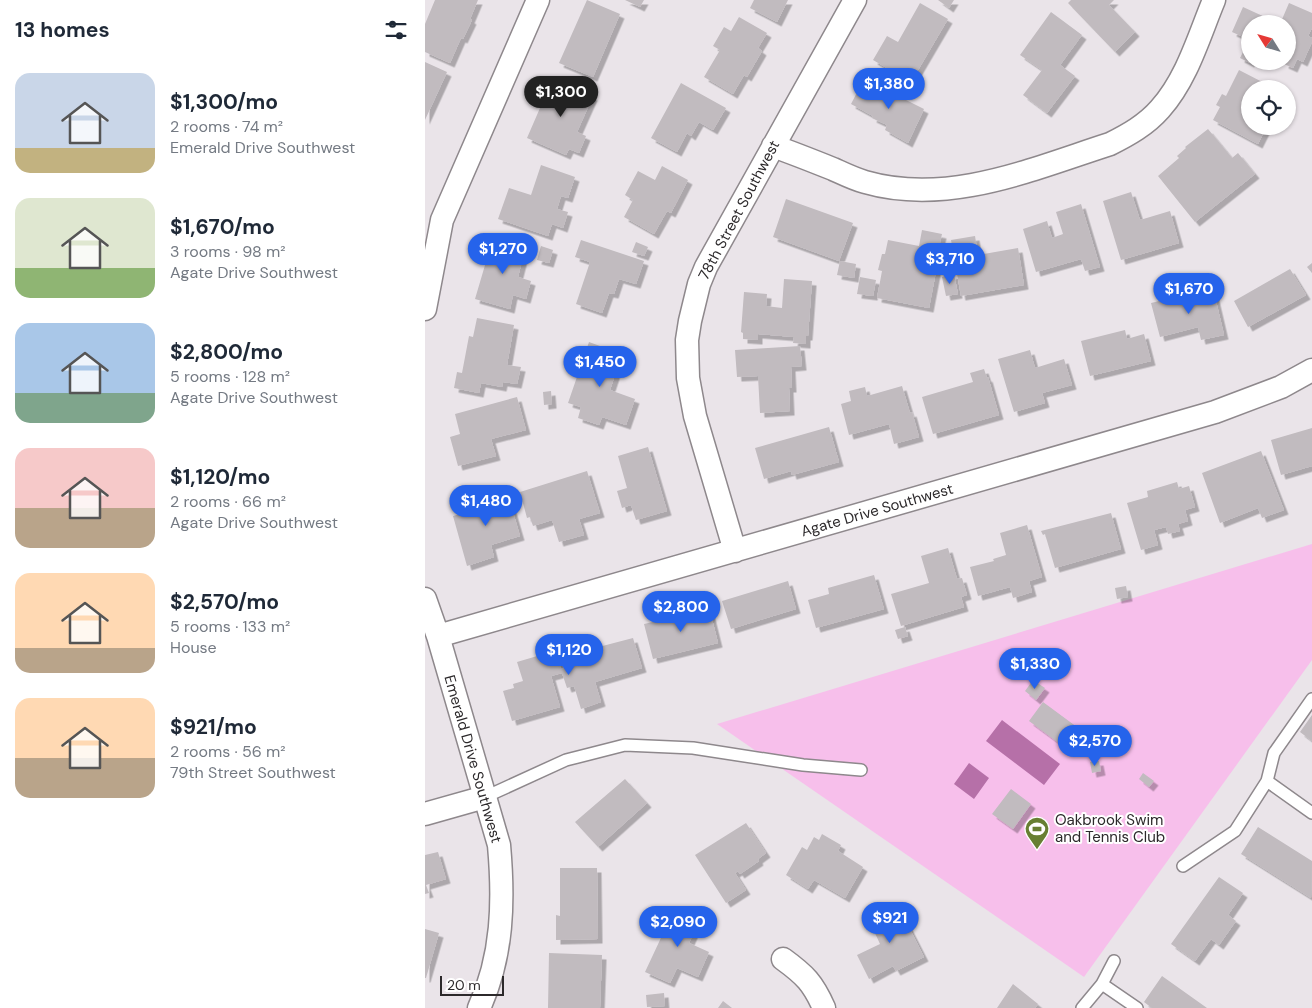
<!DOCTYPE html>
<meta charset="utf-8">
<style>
body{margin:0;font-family:"DM Sans",sans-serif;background:#f6f6f7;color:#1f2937;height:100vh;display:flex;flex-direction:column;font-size:19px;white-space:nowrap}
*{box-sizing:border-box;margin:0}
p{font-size:16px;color:#747a83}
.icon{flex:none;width:28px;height:28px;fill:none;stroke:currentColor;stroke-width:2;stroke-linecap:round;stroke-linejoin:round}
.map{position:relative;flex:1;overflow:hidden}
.details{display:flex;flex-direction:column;background:#fff;width:425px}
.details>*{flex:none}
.needle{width:32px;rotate:307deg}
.buttons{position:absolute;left:816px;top:15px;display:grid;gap:10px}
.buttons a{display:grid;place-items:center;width:55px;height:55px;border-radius:50%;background:#fff;box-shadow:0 1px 4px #0004;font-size:25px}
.scale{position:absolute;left:15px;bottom:12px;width:64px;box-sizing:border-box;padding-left:5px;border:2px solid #2c292b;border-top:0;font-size:14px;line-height:18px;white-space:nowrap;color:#2c292b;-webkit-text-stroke:4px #fff;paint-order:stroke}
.price{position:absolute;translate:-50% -42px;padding:0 11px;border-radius:18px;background:#2563eb;color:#fff;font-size:16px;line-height:32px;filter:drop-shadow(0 1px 2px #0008)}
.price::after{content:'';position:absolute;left:50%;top:30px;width:15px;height:11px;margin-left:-8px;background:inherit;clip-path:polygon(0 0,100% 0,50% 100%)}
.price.selected{background:#222;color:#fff}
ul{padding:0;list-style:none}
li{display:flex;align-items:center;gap:15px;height:125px;padding:0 15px}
li span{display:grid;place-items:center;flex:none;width:140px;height:100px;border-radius:15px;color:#555}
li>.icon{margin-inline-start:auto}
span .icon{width:60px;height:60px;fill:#fffc;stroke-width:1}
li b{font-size:21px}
h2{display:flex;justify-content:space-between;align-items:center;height:60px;padding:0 15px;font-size:21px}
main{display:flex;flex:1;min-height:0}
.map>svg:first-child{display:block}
.green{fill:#f7bfeb}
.water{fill:#b670a8}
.building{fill:#c1bbbf;filter:url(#shadow)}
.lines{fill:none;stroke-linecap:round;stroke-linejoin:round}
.service-casing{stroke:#8e888c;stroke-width:14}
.minor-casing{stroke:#8e888c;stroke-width:25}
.service{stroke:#fff;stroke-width:11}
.minor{stroke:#fff;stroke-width:22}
.labels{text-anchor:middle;stroke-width:4;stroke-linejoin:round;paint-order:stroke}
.street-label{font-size:15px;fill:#2c292b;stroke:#fff}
.poi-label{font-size:15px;fill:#2c292b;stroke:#fff;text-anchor:start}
</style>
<main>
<section class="details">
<h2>13 homes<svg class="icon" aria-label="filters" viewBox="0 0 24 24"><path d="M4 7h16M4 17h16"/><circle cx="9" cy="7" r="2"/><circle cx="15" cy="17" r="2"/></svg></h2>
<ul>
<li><span style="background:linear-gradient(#c9d6e8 75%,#c2b280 0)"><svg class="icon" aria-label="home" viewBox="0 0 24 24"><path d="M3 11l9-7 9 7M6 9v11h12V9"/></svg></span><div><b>$1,300/mo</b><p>2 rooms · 74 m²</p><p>Emerald Drive Southwest</p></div></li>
<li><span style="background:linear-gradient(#dfe7d0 70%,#8fb573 0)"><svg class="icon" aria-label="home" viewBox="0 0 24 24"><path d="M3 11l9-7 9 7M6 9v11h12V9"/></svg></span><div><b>$1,670/mo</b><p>3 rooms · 98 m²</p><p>Agate Drive Southwest</p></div></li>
<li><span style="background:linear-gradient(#a9c7e8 70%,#7fa58c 0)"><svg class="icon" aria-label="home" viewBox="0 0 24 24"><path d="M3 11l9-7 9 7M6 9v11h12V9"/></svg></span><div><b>$2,800/mo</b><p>5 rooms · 128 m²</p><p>Agate Drive Southwest</p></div></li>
<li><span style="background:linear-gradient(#f6c9c9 60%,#b9a48a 0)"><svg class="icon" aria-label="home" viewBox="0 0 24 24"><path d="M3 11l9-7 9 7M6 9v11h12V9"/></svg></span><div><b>$1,120/mo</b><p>2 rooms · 66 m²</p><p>Agate Drive Southwest</p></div></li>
<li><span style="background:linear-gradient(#ffd9b3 75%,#b9a48a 0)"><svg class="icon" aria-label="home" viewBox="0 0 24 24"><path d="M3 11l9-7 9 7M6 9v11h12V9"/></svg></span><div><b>$2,570/mo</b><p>5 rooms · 133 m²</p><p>House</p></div></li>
<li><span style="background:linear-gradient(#ffd9b3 60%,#b9a48a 0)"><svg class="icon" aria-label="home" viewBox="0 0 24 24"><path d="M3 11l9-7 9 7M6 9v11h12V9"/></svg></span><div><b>$921/mo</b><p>2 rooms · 56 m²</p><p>79th Street Southwest</p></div></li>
</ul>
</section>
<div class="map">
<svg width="887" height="1008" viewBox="0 0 887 1008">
<defs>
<filter id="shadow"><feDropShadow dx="4.5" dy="4.5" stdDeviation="0" flood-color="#0004"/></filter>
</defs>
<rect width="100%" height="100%" fill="#eae4e9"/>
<path class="green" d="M887 544V660L659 977 292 724Z"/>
<path class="water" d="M577 720 635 764 619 785 561 741Z
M544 763 564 778 549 799 529 784Z"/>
<path class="building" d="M10 0H53L45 19 47 20 38 39 36 38 25 63 0 52V24Z
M162 0 195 14 168 77 134 63Z
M200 0H219L215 7Z
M329 0H363L352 22 325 8Z
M513 0H529L524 8Z
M646 0H689L684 5 710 32 690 52 643 3Z
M495 3 523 19 486 82 448 60 462 36 473 42Z
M864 3 887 13V28L883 36 887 38V42L878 62 872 59 868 68 859 64 860 61H862V24H825V40L807 32 818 7 855 24Z
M626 12 657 35 635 65 650 76 622 113 598 95 617 70 595 55Z
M314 17 342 33 333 48 337 51 322 77 319 75 308 94 279 77 295 50 288 46 299 27 306 31Z
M820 48 825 51V63L815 58Z
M0 62 22 72 0 120Z
M814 70 851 89H825V126H842L833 144 788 120 795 107 791 105 797 94 801 96Z
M128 78 168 96 152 132 161 136 154 153 144 149 141 155 102 138Z
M439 79 499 109 483 143 460 130 462 125 447 118 448 116 426 104Z
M256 83 301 108 288 130 274 122 266 136 262 133 252 152 226 138Z
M783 129 807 158 813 153 830 174 770 222 733 176 754 158 752 156 761 148 760 147Z
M116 165 150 177 143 198 136 196 132 209 143 212 138 228 127 224 123 236 73 219 84 188 106 195Z
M237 166 263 180 246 213 242 211 229 234 199 217 208 200 200 195 213 171 230 180Z
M706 192 715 220 745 211 754 243 696 260 678 201Z
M361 199 428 223 414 261 348 237Z
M656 204 675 267 660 271 656 259 611 272 598 229 622 221 627 238 638 234 631 212Z
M497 230 517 234 512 256H514L504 308 452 298 457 271 453 270 457 254H460L463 240 494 246Z
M550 236 553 255 593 248 599 285 536 296 526 240Z
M68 238 101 246 93 277 106 281 101 299 88 295 85 309 50 299Z
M156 240 219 261 211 284 194 279 189 294 184 293 177 313 151 304 165 262 150 257Z
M211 242 223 247 219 256 207 252Z
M116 246 128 250 124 263 112 260Z
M415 261 431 264 429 278 412 275Z
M887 263V273L882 267Z
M865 269 881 295 823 327 809 301Z
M529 274 533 294 521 296 517 277Z
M435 277 451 280 448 296 432 294Z
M359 279 387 281 383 336H381V344L368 343 369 337 333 334V340L318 339V333L316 332 319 292 342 294 341 306 357 308Z
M788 288 799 335 776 340 773 327 735 337 726 303Z
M52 318 89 325 82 365 96 367 92 384 78 382 77 387 56 383 54 393 29 388 32 372 37 373 44 336 48 337Z
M700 330 702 339 719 334 726 361 665 376 656 341Z
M164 342 197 354 185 390 210 399 201 425 177 417 174 425 153 418 156 407 143 403Z
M375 346 377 366 366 367 367 388H364L365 411 335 413 333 376 312 377 310 350Z
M605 350 610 368 639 359 647 385 617 393 620 403 589 412 573 359Z
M559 369 562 378 563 377 574 415 508 434 497 397 548 382 545 373Z
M477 386 485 413 487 412 494 437 469 444 464 424 424 435 416 404 426 401 424 391 440 387 442 396Z
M126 391 127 404 119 405 118 392Z
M92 397 101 430 66 439 71 456 33 466 25 437 35 434 30 414Z
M404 427 414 462 367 475 366 471 339 479 330 448Z
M887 428V466L856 475 846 440Z
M223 447 242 511 211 520 206 505 197 508 192 491 202 488 193 456Z
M836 451 859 510 837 518 833 508 795 523 777 473Z
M162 471 175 513 154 519 159 535 134 542 127 520 108 526 105 517 102 518 95 492Z
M752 482 754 489 764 486 770 507 760 510 763 521 753 524 755 531 743 534 741 527 729 530 733 545 716 550 702 503 723 497 722 491Z
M81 488 95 536 66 545 69 557 42 566 28 516 57 508 54 497Z
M686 513 696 549 630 568 620 534 618 535 616 531Z
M602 525 617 577 604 581 607 592 588 598 585 587 553 596 545 567 569 561 568 559 581 555 575 533Z
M523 548 532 579 537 578 542 595 536 597 539 607 476 626 466 594 504 583 496 556Z
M449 575 459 609 391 628 383 600 404 594 403 588Z
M363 581 371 609 306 629 297 601Z
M701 586 703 597 692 599 690 588Z
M284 607 293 643 228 659 219 624 241 619V616Z
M480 627 483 636 473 639 470 630Z
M208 638 217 668 170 682 176 702 156 709 149 686 142 688 137 673 126 676 135 707 87 721 78 691 89 688 88 684 98 681 92 662 119 654 124 670 121 658 131 655 136 669 144 667 138 647 163 639 166 649Z
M608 680 620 688 611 700 600 691Z
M618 702 660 733 646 752 604 721Z
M887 715V741L875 732Z
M674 761 676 771 667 773 665 762Z
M718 773 729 781 724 787 714 779Z
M200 779 222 803 173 847 150 822Z
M586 789 606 804 588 829 567 814Z
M321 823 341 853 333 859 334 861 315 874 313 871 310 873 321 890 301 903 270 855Z
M833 827 887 861 886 898 816 854Z
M397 834 416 845 413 851 438 867 420 898 389 880 383 889 361 875 377 847 382 850 389 837 394 840Z
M13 852 21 879 1 885 4 893 0 894V855Z
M135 868H172L173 939 131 940V915L135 916Z
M794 877 818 893 803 915 811 921 794 945 786 939 770 961 746 944Z
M472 904 499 957 471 971 468 966 444 979 432 955 455 944 443 918Z
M262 908 279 915 271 933 269 932 264 943 284 952 273 977 252 968 245 983 220 972 249 910 259 914Z
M0 929 14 933 1 978H0Z
M124 953 177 955 175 1008H123Z
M737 976 782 1008H727L719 1002Z
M588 984 613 1004 610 1008H572Z
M239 993 240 1006 222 1007 221 995Z
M298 1001 307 1008H293Z"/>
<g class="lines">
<defs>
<path id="service" d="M842 781 887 813
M60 797 141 760 200 745 268 748 378 765 436 770
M758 866 810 831 842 781 849 753 887 699
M677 984 712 1008
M657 1008 677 984 689 961"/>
<path id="minor" d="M348 146C368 153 388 161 408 169 419 174 429 179 440 182 523 206 607 169 685 144 703 135 721 125 735 109 762 79 774 36 789 0
M0 309 17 220 113 0
M310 551 270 416 263 378 262 340 265 321 274 284 281 267 430 0
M0 599 13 636 74 845C79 901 78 956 54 1008
M13 636 790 412 856 387 887 370
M0 814 60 797
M358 959C380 975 388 983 399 1008"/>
</defs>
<use href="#service" class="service-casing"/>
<use href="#minor" class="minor-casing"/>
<use href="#service" class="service"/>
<use href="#minor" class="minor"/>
</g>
<defs>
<symbol id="stadium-pin" viewBox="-11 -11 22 30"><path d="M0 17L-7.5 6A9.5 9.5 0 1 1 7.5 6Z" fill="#677f32" stroke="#fff"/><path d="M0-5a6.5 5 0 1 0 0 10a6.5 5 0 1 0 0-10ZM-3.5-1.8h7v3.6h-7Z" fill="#fff"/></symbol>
</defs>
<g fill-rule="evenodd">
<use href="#stadium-pin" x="598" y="815" width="28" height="38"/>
</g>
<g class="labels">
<g class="street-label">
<text transform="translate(314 210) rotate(-62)" y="5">78th Street Southwest</text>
<text transform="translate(452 510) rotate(-16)" y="5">Agate Drive Southwest</text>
<text transform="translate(48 759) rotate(74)" y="5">Emerald Drive Southwest</text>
</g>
<g class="poi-label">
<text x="630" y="825">Oakbrook Swim<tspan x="630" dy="17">and Tennis Club</tspan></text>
</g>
</g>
</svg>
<div class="buttons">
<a><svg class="needle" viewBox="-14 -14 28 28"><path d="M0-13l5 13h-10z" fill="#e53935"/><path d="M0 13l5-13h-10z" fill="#747a83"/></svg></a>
<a><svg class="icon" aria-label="locate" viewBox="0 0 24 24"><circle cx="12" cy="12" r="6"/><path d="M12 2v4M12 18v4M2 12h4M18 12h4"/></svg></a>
</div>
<div class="scale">20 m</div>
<b class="price" style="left:464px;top:110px">$1,380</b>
<b class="price selected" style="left:136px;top:118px">$1,300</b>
<b class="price" style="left:78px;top:275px">$1,270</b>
<b class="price" style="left:525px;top:285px">$3,710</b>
<b class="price" style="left:764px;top:315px">$1,670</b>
<b class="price" style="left:175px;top:388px">$1,450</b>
<b class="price" style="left:61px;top:527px">$1,480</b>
<b class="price" style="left:256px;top:633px">$2,800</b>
<b class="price" style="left:144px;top:676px">$1,120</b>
<b class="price" style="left:610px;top:690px">$1,330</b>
<b class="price" style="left:670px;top:767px">$2,570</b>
<b class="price" style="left:465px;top:944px">$921</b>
<b class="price" style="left:253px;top:948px">$2,090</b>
</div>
</main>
